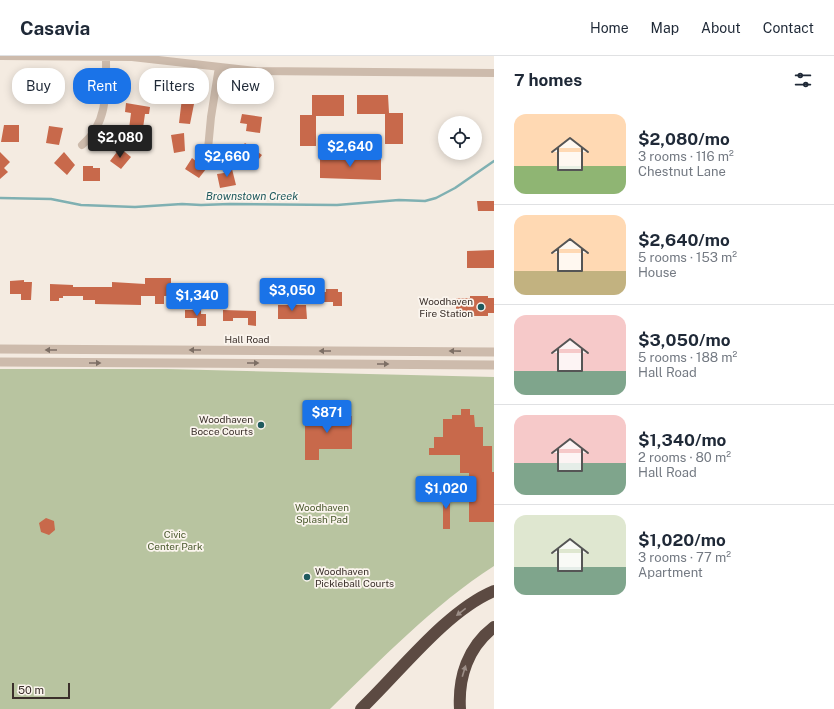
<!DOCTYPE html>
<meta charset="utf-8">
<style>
body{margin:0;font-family:"Public Sans",sans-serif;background:#f6f6f7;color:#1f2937;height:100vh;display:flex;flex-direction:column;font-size:15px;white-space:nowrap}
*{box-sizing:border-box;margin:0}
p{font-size:13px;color:#747a83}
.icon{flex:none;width:22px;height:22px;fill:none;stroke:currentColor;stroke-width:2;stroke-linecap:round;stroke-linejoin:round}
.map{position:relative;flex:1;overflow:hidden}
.sheet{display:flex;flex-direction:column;background:#fff;width:340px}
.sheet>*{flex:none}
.top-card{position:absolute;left:12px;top:12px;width:380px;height:36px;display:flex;gap:8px}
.tools{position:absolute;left:438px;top:60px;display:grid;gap:8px}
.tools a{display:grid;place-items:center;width:44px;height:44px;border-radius:50%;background:#fff;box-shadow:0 2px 10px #0003;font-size:20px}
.scale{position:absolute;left:12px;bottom:10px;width:58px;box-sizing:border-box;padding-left:4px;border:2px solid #3b302b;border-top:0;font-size:11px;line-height:14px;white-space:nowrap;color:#3b302b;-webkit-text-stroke:3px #fbf5ee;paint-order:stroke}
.price{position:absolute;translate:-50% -34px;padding:0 9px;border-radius:4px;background:#1a73e8;color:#fff;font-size:13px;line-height:26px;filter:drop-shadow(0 1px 2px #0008)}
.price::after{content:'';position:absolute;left:50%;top:24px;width:12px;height:9px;margin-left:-6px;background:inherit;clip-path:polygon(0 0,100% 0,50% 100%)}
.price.active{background:#222;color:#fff}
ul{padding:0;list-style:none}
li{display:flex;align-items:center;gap:12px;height:100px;padding:0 20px}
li+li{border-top:1px solid #e0e1e3}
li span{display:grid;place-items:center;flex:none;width:112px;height:80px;border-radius:12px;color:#555}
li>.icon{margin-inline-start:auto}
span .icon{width:48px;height:48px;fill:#fffc;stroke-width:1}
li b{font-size:17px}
h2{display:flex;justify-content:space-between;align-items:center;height:48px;padding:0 20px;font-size:17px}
.tag{padding:0 14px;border-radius:16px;background:#fff;box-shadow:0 2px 10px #0003;font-size:14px;line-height:36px}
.tag.active{background:#1a73e8;color:#fff}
header{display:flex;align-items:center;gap:24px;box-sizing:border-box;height:56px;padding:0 20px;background:#fff;border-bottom:1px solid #e0e1e3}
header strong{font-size:19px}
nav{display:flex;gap:22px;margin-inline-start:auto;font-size:14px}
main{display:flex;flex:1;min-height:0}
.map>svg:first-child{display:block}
.green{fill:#b8c4a0}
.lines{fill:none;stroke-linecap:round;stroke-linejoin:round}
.stream{stroke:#7fb0b2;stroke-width:2.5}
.building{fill:#c8694b}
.minor{stroke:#cdbbac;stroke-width:8}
.tertiary{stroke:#cdbbac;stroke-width:9}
.motorway{stroke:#5c4a42;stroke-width:12}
.oneway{fill:#7d6f65}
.oneway2{fill:#9c8e87}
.poi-dot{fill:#1f5a5e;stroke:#fbf5ee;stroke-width:1.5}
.labels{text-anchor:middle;stroke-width:3.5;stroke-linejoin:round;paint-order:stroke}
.poi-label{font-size:10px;fill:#3b302b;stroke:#fbf5ee;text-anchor:end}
.street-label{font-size:10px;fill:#3b302b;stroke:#fbf5ee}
.park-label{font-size:10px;fill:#4a5a2e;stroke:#fbf5ee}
.water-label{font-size:11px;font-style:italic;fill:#1f5a5e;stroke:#fbf5ee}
</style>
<header>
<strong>Casavia</strong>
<nav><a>Home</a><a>Map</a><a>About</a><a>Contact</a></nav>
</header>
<main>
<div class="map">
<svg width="494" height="653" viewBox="0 0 494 653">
<rect width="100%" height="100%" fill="#f4ebe1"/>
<path class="green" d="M0 313H167L494 321V510C433 549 382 603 330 653H0Z"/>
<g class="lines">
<path class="stream" d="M0 142 51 143 81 149 135 151 182 148 201 149 230 148 337 149 399 144 425 145 436 142 455 132 494 105"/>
</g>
<path class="building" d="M179 26 198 28 190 68 179 67 182 42V34H178Z
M312 39H344V60H316V90H300V59H312Z
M357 39H388L389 57H403V88H385V58H357Z
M126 47 150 51 149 58H145L140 93 123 89 128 83 121 81 123 72 129 73 131 57 125 56Z
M242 58 262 61 260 77 246 75 247 68 240 67Z
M4 69H19V86H1Z
M49 70 63 72 59 89 46 87Z
M184 77 185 95 174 97 171 79Z
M245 87 262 99 252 112 241 104 245 98 239 94Z
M120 92 131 101 121 113 110 105Z
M0 96 10 106 4 112 8 116 0 123Z
M64 96 75 109 67 119 54 107Z
M320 100 381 103V124L320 122Z
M192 102 206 113 199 122 185 113Z
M231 109 236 129 220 132 217 118 224 117 222 111Z
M83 110H93V112H100V125H83Z
M477 145H494V155H478Z
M494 194V212H467V195Z
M145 222H171V240H164V248H155V240H141V249L95 248V244H83V240H63V242H59V245H50V228L73 229V231H112V226L145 228Z
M24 224V226H32L31 244H21V238H10V225Z
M266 229H275V242H266Z
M326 233H338V236H342V250H333V246H321V236H326Z
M179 235H187L186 246H179Z
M470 240H488V242H494V257H488V260H470V257H456V242H470Z
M278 249H306L307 263H278Z
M185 254H201V258H206V270H197V262H185Z
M223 254 256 255V270L248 269V262H233V265H223Z
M461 353H470V359H474L475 371H483V390H492V416H494V466H469V417H460V399H429V392H434V381H443V363H452V359H461Z
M332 357H338V360H352V393H319V404H305V360H320Z
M443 434H450V473H443Z
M46 462 54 465 55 474 49 479 41 476 39 467Z"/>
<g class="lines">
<path class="minor" d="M0 0 132 1 256 15 494 17
M82 89C109 67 106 32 106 0
M208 93 211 61 219 11"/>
<path class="tertiary" d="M0 293 494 296
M0 306 494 309"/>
<path class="motorway" d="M361 653C399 617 446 555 494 535
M460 653C458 621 468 591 494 571"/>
</g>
<defs><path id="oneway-solid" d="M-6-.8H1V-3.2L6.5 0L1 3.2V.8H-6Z"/></defs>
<g class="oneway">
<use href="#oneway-solid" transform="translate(51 294) rotate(-180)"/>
<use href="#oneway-solid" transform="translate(195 294) rotate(-180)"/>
<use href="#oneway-solid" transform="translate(325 295) rotate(-180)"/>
<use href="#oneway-solid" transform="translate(455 295) rotate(-179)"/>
<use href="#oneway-solid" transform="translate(95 307)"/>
<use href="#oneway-solid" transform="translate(253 307)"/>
<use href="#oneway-solid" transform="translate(383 308)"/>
</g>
<g class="oneway2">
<use href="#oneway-solid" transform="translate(461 556) rotate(142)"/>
<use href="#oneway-solid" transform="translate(464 615) rotate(-73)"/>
</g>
<g class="poi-dot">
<circle cx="481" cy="251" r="4"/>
<circle cx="261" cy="369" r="4"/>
<circle cx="307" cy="521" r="4"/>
</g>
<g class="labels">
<g class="poi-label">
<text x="473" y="249">Woodhaven<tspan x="473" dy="12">Fire Station</tspan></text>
<text x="253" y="367">Woodhaven<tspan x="253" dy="12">Bocce Courts</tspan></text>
<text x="315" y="519" text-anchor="start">Woodhaven<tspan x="315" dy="12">Pickleball Courts</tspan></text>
</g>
<g class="street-label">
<text x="247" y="287">Hall Road</text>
</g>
<g class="park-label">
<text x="322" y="455">Woodhaven<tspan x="322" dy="12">Splash Pad</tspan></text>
<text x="175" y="482">Civic<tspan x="175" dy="12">Center Park</tspan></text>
</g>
<g class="water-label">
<text x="252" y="144">Brownstown Creek</text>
</g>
</g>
</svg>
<div class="tools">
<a><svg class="icon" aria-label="locate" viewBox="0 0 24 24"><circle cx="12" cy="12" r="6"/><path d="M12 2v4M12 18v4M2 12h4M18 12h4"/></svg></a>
</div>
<div class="scale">50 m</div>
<b class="price active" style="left:120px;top:103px">$2,080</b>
<b class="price" style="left:350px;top:112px">$2,640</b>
<b class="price" style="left:227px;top:122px">$2,660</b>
<b class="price" style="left:292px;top:256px">$3,050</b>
<b class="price" style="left:197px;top:261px">$1,340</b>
<b class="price" style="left:327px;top:378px">$871</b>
<b class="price" style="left:446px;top:454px">$1,020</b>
<div class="top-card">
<a class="tag">Buy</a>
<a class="tag active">Rent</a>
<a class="tag">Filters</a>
<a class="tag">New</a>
</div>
</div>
<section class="sheet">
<h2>7 homes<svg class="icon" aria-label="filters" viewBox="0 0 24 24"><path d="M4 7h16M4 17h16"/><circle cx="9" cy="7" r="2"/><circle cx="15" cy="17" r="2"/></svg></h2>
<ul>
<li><span style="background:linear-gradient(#ffd9b3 65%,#8fb573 0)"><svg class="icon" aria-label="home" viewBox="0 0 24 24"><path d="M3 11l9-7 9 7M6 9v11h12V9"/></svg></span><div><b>$2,080/mo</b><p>3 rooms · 116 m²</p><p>Chestnut Lane</p></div></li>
<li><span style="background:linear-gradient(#ffd9b3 70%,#c2b280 0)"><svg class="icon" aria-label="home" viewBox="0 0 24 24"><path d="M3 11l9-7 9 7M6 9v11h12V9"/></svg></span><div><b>$2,640/mo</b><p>5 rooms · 153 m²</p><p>House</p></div></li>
<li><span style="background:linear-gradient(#f6c9c9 70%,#7fa58c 0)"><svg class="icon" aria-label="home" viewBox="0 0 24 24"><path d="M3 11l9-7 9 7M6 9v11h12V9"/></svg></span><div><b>$3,050/mo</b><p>5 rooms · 188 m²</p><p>Hall Road</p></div></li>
<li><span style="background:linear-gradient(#f6c9c9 60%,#7fa58c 0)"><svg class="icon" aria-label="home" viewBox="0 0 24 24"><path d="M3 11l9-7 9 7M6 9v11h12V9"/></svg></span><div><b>$1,340/mo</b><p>2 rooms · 80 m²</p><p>Hall Road</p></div></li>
<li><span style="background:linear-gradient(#dfe7d0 65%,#7fa58c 0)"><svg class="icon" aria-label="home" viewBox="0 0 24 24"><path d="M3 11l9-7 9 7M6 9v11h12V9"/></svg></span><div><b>$1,020/mo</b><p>3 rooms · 77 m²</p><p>Apartment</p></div></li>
</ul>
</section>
</main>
